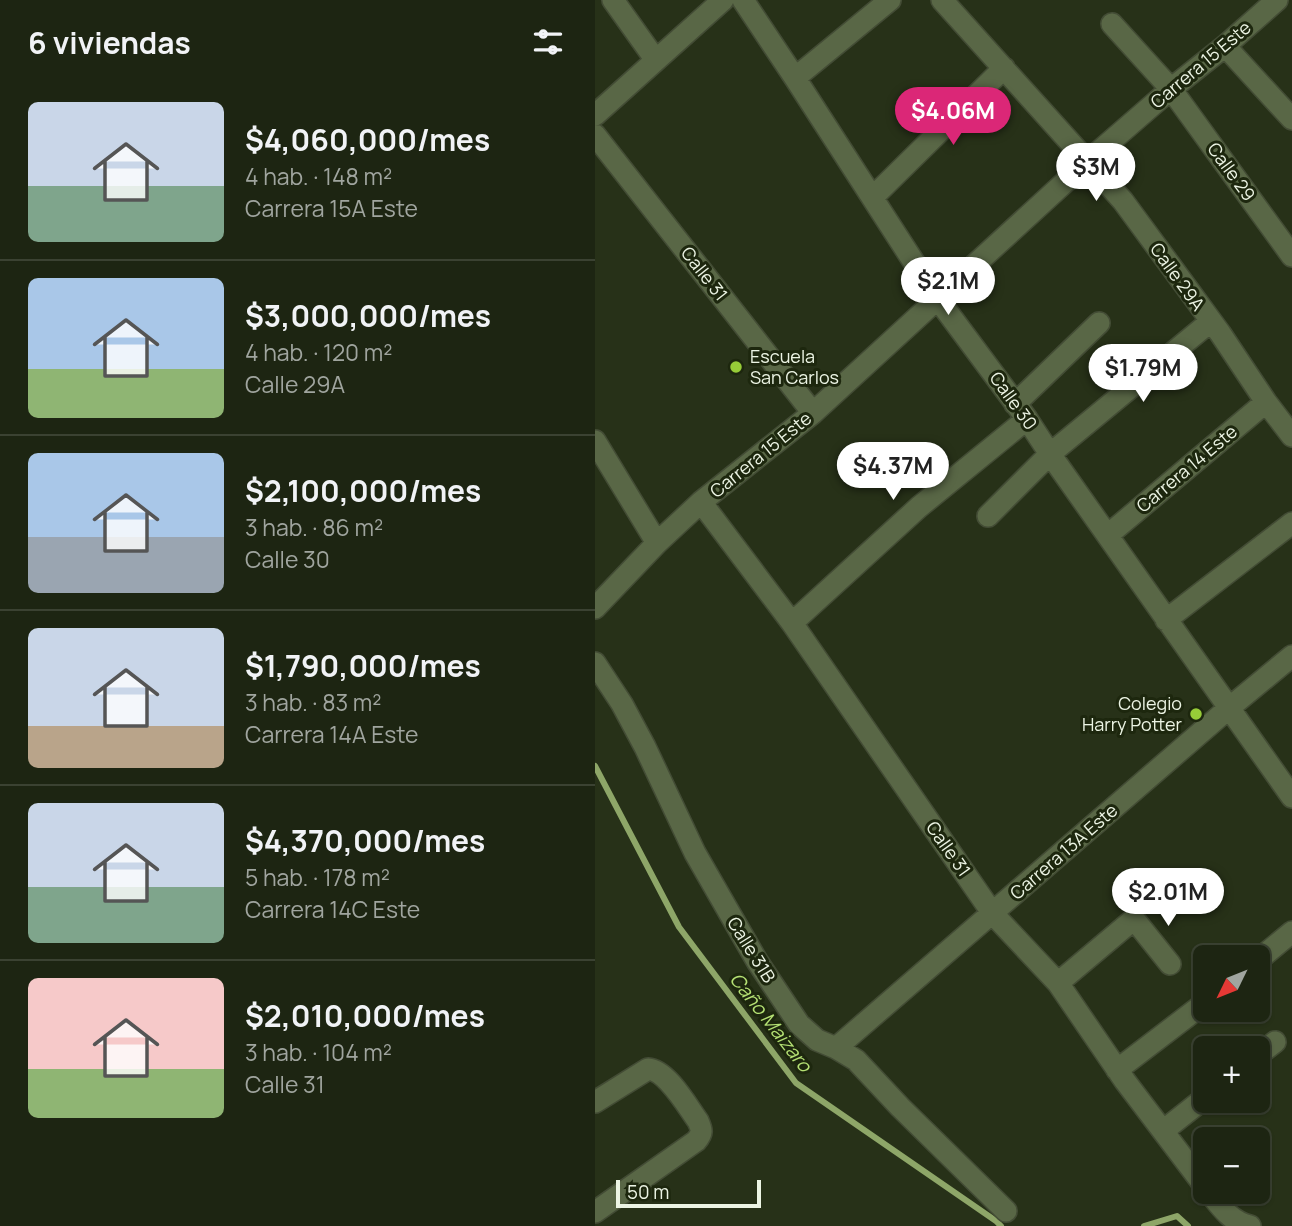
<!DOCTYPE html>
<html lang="es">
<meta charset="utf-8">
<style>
body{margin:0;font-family:Manrope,sans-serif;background:#2a3120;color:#f1f3f6;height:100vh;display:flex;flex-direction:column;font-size:26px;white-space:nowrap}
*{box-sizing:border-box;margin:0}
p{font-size:23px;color:#a0a59f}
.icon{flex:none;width:38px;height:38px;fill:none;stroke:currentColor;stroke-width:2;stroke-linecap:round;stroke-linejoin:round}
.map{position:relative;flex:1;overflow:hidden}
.sheet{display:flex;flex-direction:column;background:#1d2512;width:595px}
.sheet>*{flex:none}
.needle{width:46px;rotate:227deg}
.buttons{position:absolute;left:598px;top:945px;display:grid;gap:14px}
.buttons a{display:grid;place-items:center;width:77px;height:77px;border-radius:10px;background:#1d2512;box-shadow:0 2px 5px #0004,0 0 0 2px #3b4232;font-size:35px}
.scale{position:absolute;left:21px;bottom:18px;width:145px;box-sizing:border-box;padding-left:7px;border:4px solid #ecf4e4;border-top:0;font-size:19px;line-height:24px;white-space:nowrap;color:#ecf4e4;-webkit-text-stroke:5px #1d270e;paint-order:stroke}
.price{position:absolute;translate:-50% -60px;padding:0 16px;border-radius:24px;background:#fff;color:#222;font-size:23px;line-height:46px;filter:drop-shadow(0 2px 4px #0008)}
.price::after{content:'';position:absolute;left:50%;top:42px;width:21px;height:16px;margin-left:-10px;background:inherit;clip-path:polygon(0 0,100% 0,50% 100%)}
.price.active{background:#db2777;color:#fff}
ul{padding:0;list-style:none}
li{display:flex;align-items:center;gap:21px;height:175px;padding:0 28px}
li+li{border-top:2px solid #3b4232}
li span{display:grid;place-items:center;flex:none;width:196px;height:140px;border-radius:10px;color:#555}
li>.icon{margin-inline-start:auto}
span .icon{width:84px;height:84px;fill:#fffc;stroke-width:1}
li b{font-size:30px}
h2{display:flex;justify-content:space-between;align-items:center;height:84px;padding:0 28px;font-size:30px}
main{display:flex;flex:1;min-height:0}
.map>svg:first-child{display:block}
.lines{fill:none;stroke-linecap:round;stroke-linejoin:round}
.stream{stroke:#8ea668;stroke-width:6}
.minor-casing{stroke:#434c35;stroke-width:24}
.minor{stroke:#596746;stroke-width:21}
.poi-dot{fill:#97cc38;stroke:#1d270e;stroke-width:2.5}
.labels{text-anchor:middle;stroke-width:6;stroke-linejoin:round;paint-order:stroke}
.street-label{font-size:18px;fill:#ecf4e4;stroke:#1d270e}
.poi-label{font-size:18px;fill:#ecf4e4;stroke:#1d270e;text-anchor:start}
.water-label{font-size:19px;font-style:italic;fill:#b5e174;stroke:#1d270e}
</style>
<main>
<section class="sheet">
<h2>6 viviendas<svg class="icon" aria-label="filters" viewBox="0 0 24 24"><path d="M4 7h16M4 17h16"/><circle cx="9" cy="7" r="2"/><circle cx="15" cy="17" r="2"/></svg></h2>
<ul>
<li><span style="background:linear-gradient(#c9d6e8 60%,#7fa58c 0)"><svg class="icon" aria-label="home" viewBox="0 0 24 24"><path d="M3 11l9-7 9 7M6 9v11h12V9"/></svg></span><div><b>$4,060,000/mes</b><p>4 hab. · 148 m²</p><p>Carrera 15A Este</p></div></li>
<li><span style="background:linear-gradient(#a9c7e8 65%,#8fb573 0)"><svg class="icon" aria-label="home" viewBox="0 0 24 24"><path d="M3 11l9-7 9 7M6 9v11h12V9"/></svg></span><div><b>$3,000,000/mes</b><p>4 hab. · 120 m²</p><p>Calle 29A</p></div></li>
<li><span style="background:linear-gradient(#a9c7e8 60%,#9aa5b1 0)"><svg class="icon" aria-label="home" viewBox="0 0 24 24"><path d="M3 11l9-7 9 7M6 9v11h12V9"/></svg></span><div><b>$2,100,000/mes</b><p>3 hab. · 86 m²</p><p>Calle 30</p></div></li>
<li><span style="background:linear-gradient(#c9d6e8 70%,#b9a48a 0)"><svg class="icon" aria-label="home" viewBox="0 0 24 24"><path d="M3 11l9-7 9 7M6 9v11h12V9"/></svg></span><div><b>$1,790,000/mes</b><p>3 hab. · 83 m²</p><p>Carrera 14A Este</p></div></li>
<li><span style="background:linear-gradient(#c9d6e8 60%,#7fa58c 0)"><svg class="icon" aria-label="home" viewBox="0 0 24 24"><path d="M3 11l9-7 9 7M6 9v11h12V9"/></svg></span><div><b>$4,370,000/mes</b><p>5 hab. · 178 m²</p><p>Carrera 14C Este</p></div></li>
<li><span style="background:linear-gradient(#f6c9c9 65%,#8fb573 0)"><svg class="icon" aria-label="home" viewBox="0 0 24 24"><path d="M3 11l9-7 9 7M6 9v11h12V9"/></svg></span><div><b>$2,010,000/mes</b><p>3 hab. · 104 m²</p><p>Calle 31</p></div></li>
</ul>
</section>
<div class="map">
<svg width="697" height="1226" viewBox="0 0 697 1226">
<rect width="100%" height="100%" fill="#273118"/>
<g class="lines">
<path class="stream" d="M0 766 84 927 201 1083 401 1221 406 1226
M549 1226 582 1216 593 1226"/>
<defs>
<path id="minor" d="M18 0 60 59
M148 0 200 78 342 298 432 419 455 454 697 797
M347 0 528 201 625 333 671 402 697 436
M517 24 576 89 697 256
M630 46 697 119
M200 78 295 0
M0 115 128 0
M0 135 218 413
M278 197 409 68
M420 404 504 323
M0 441 62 543
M106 502 197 623 398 914 463 983 530 1081 611 1188
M393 516 455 454 615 322
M513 535 671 402
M0 608 62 543 106 502 218 413 493 161 576 89 630 46 682 0
M571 620 697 523
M197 623 324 507 432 419
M0 663 27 704 50 747 100 853 162 961 204 1024 222 1040 241 1048 261 1060 305 1107 411 1211
M663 960 697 932
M463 983 539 919 575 964
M241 1048 634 708 697 656
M663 1055 680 1042
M522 1070 611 1002
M0 1102 53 1069C72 1070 92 1106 103 1121 107 1130 108 1133 101 1141L0 1212
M568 1131 611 1097
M614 1192C625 1206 636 1222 655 1226"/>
</defs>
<use href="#minor" class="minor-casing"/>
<use href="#minor" class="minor"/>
</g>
<g class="poi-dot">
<circle cx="141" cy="367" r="7"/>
<circle cx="601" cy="714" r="7"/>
</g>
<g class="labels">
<g class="street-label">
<text transform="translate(606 65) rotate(-40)" y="6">Carrera 15 Este</text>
<text transform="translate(636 172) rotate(54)" y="6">Calle 29</text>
<text transform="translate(109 274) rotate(52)" y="6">Calle 31</text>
<text transform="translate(582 277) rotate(54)" y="6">Calle 29A</text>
<text transform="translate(418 401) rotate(54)" y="6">Calle 30</text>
<text transform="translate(166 455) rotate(-39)" y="6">Carrera 15 Este</text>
<text transform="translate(592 469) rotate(-40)" y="6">Carrera 14 Este</text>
<text transform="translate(353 849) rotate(55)" y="6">Calle 31</text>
<text transform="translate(469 852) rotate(-41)" y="6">Carrera 13A Este</text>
<text transform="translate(156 950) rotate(58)" y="6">Calle 31B</text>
</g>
<g class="poi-label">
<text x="155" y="363">Escuela<tspan x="155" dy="21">San Carlos</tspan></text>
<text x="587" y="710" text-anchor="end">Colegio<tspan x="587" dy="21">Harry Potter</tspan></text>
</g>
<g class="water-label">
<text transform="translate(176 1022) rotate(52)" y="7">Caño Maizaro</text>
</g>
</g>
</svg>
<div class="buttons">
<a><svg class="needle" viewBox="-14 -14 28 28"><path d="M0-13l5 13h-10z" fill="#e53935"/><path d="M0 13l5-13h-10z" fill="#a0a59f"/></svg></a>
<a>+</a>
<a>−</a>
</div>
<div class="scale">50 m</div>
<b class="price active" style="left:358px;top:147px">$4.06M</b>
<b class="price" style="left:501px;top:203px">$3M</b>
<b class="price" style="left:353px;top:317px">$2.1M</b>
<b class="price" style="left:548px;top:404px">$1.79M</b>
<b class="price" style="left:298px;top:502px">$4.37M</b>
<b class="price" style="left:573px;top:928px">$2.01M</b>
</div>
</main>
